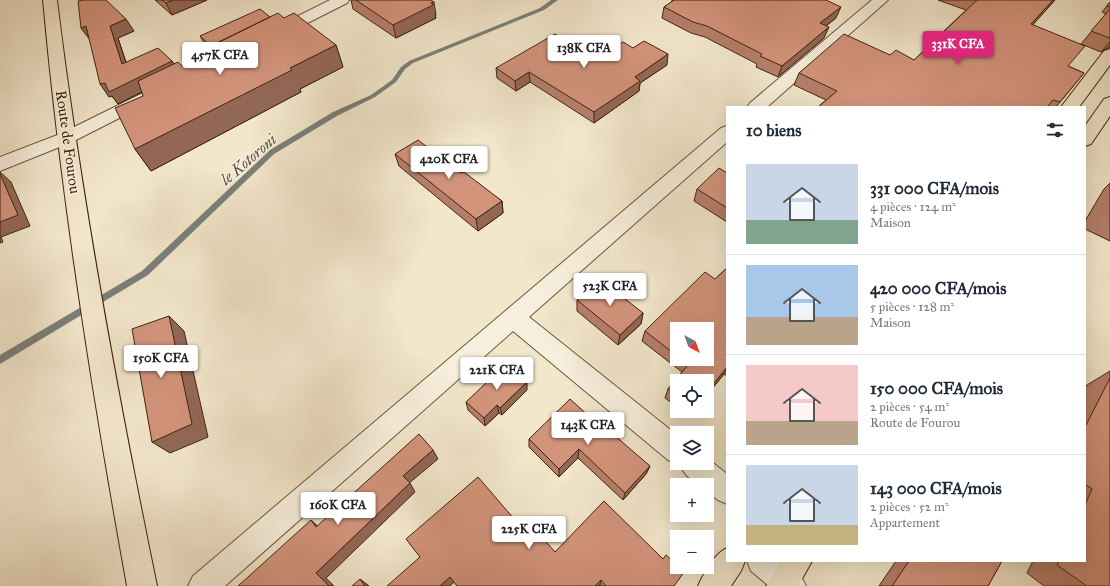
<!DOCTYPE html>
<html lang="fr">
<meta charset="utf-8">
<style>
body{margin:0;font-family:"IM FELL Great Primer",serif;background:#f6f6f7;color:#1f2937;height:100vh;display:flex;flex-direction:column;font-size:15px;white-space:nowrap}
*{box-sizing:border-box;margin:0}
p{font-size:13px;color:#747a83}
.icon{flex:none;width:22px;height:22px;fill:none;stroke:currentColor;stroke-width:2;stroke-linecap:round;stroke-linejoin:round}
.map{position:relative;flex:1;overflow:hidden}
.details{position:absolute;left:726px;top:106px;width:360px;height:456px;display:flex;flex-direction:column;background:#fff;border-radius:0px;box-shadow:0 4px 16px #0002}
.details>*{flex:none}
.needle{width:26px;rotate:139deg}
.controls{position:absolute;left:670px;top:322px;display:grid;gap:8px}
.controls a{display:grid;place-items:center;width:44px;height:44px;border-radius:0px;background:#fff;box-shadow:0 4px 16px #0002;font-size:20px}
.price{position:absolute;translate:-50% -34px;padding:0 9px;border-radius:4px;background:#fff;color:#222;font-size:13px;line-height:26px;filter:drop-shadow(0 1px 2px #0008)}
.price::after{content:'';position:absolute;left:50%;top:24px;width:12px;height:9px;margin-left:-6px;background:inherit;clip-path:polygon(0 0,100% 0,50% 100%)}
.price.selected{background:#db2777;color:#fff}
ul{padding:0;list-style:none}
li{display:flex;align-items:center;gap:12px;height:100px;padding:0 20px}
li+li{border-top:1px solid #e0e1e3}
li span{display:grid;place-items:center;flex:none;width:112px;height:80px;border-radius:0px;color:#555}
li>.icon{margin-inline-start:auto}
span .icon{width:48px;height:48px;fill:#fffc;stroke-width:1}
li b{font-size:17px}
h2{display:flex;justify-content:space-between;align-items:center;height:48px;padding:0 20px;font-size:17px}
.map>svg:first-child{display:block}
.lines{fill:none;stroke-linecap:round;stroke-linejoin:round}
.stream{fill:#7a807a;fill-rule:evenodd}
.minor-casing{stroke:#6c553c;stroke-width:2}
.major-casing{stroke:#40250d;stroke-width:2}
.highway-casing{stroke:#40250d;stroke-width:2}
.minor{fill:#f7efdd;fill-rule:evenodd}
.major{fill:#f2e6cb;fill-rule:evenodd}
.highway{fill:#f2e6cb;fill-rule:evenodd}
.wall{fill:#b57e6a;stroke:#40250d;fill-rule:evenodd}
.shaded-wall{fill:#936756;stroke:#40250d}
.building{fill:#d2937b;stroke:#40250d}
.labels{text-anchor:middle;stroke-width:3.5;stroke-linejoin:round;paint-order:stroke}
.street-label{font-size:15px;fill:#40250d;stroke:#f7efdd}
.water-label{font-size:16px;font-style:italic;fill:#5d5243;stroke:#f7efdd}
</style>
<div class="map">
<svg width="1110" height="586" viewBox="0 0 1110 586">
<rect width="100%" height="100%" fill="#f2e6cb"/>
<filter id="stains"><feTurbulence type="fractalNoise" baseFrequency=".005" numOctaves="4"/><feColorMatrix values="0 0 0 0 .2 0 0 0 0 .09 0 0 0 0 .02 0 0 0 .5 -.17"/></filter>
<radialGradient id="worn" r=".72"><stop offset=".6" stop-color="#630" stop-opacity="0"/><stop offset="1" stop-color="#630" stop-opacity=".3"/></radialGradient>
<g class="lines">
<path class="stream" d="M551 0H558L544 10 413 63 405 69 396 82 375 97 337 116 274 154 148 275 0 364V355L142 271 270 150 333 112 371 95 392 80 401 67 409 61 540 8Z"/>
<defs>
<path id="minor" d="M330 0H349L347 3 282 36H270L268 33 270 30Z
M872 0H888L767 107H747L750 103Z
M143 93 149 95 152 99 149 103 72 142 0 171V157L60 134Z
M727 126V142L529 317 677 435V463H679L677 464 668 460 513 331 225 586H188L193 576 721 128Z
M707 458 727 474V504L718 500 707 492V485C694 485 684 475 679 463H707Z
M747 561C774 561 793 556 806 586H769L751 571Z"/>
<path id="major" d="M43 0H57C81 197 117 392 157 586H127C92 392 61 197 43 0Z"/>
<path id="highway" d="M1110 49V65L1079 107H1061L1104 51Z
M1110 97V116L1091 144 1085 146V126L1104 99Z
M727 548V561H745L741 571 731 586H698C704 573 714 554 727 548Z
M781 561H812L798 586H766L771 576Z"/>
</defs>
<use href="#minor" class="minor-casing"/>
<use href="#major" class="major-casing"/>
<use href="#highway" class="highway-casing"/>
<use href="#minor" class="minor"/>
<use href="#major" class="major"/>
<use href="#highway" class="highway"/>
</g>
<path class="wall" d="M155 0H207L172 15Z
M351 0H431L436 15H435L436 18 396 38 353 9Z
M672 0H826L836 18 826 26 824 38 778 77 756 67 757 64 705 37 691 33 662 18 664 7 672 2Z
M938 0H1055L1032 25 1068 66 1084 73 1056 107H818L826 100 794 85 799 73 890 55 914 60 966 10Z
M1110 2V47L1101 52 1081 44 1106 14 1102 12Z
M270 17 284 18 336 45 343 67 300 89 301 92 151 171 135 149 143 96 142 92 118 104 112 96 109 97 89 38 81 28 134 31 118 38 126 62 172 61 174 64 182 66 213 51 204 43 200 36Z
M633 48 667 65 640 83 639 91 594 123 530 82 516 91 497 78 496 68 597 58Z
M395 154 461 173 502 201 503 213 478 231 399 166Z
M727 173V222L694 201 697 189Z
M1110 183V241L1085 229V221L1104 189Z
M727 268V376L724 374 707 395V381H677V407L665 398 668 389 682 372 642 341 645 331 715 279ZM677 329 707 359H677Z
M577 300 643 313 641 324 618 345 577 311Z
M1110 371V586H1044L1027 573 1033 561H1085V388L1087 385Z
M527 390 502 415 499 413 485 426 468 410 466 402Z
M683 411H694L690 416Z
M612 437 650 466 646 474 623 500 578 458 559 477 529 447V439Z
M521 527 555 552 674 586H600V585L454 582 450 586H387Z
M896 561H1002L988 586H989H879Z"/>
<path class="shaded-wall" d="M173 0H207L172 15 166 3Z
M1053 0H1055L1023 36 1031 24Z
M434 2 436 15H435L436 18 396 38 393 25Z
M841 7 836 18 815 34 820 23Z
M126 19 134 31 118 38 130 76 122 64 110 26Z
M86 26 90 40 81 28Z
M829 27 824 38 778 77 782 66Z
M1110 42V47L1101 52Z
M218 45 222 52 217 55 213 48Z
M336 45 343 67 300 89 301 92 151 171 135 149 290 68Z
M668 54 667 65 640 83 639 91 594 123V112L635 77Z
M172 61 179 73 118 104 112 96 109 97 100 84Z
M529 72 530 82 516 91 515 81Z
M0 172 11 182 30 226 1 237 3 242 0 243Z
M502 201 503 213 478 231 476 219Z
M643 313 641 324 618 345 620 335Z
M169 316 184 331 208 437 170 453 152 442Z
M727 367V368L724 374 707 395V392Z
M527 382V390L502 415 500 408Z
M497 405 499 413 485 426 484 418Z
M579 449 578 458 559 477V469Z
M433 450 438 459 408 484 403 476Z
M650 466 646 474 623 500 625 493Z
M410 483 415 492 326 578 334 586H329L316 573Z
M311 520 320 528 316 527Z
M450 577 454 582 450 586H440Z
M360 579 368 585 369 586H365Z
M601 580 600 585 598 586H595Z"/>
<path class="building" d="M84 0H106L126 19 110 26 122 64 158 48 172 61 109 92 105 83 100 84 86 26 81 28 78 1Z
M162 0H173L166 3Z
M356 0H431L434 2 431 3 433 5 393 25Z
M674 0H826L841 7 820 23 829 27 782 66 760 56 762 54 707 26 693 22 664 7Z
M976 0H1053L1031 24 1085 46 1068 66 1084 73 1060 102 1053 100 1047 107H818L837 91 799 73 844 34 890 55 896 50 914 60 977 0Z
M1110 2V7L1107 6Z
M260 9 270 17 217 43 218 45 213 48 200 36Z
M1110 9V38L1091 31Z
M278 13 284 18 294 13 336 45 290 68 292 70 135 149 115 108 143 96 138 81 178 62 182 66 222 47 217 43Z
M555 34 597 58 623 42 633 48 644 41 668 54 635 77 640 81 594 112 529 72 515 81 496 68Z
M418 140 461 173 464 172 502 201 476 219 395 154Z
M719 168 727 173V208L697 189Z
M0 174 18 215 0 222Z
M727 268V367L707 392V381H677V395L668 389 688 365 681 359H707V329H677V356L645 331 705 272 715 279Z
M601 280 643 313 620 335 577 300Z
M169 316 192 424 152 442 132 329Z
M506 364 527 382 500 408 497 405 484 418 466 402Z
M1110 378V586H1087L1057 565 1059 561H1085V505L1092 489 1085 484V427Z
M570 399 612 437 614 435 650 466 625 493 579 449 559 469 529 439Z
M419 434 433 450 403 476 410 483 316 573 329 586H238L311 520 316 527Z
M478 477 521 527 528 521 555 552 604 501 663 559 666 555 677 565V567H680L685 571 674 586H606L601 580 595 586H457L450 577 440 586H387L420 557 406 539Z
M909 561H1002L988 586H989H892Z
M360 579 365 586H352Z"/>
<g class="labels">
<g class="street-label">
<text transform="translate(68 142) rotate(82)" y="5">Route de Fourou</text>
</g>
<g class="water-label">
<text transform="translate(248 159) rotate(-41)" y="6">le Kotoroni</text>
</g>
</g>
<rect width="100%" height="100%" filter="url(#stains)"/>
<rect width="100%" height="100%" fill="url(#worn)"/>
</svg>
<div class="controls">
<a><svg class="needle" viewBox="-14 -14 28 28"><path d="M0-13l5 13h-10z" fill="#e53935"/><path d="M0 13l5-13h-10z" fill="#747a83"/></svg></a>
<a><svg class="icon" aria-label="locate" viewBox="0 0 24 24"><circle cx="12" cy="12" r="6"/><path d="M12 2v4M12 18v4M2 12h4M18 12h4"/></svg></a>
<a><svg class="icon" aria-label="layers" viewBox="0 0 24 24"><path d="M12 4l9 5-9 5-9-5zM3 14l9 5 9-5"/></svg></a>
<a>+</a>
<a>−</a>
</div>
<b class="price selected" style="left:958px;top:65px">331K CFA</b>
<b class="price" style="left:584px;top:69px">138K CFA</b>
<b class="price" style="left:220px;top:76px">457K CFA</b>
<b class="price" style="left:449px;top:180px">420K CFA</b>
<b class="price" style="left:610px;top:307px">523K CFA</b>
<b class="price" style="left:161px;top:379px">150K CFA</b>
<b class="price" style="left:497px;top:391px">221K CFA</b>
<b class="price" style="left:588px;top:446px">143K CFA</b>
<b class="price" style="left:338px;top:526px">160K CFA</b>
<b class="price" style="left:529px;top:550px">225K CFA</b>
<section class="details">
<h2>10 biens<svg class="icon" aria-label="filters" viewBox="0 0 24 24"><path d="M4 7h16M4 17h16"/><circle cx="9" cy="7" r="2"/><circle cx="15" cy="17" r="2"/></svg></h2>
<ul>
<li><span style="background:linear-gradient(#c9d6e8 70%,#7fa58c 0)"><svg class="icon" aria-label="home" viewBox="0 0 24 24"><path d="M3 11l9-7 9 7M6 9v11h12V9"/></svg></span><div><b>331 000 CFA/mois</b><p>4 pièces · 124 m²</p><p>Maison</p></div></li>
<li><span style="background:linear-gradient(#a9c7e8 65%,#b9a48a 0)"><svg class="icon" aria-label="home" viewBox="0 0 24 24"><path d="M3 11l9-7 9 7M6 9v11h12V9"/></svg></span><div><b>420 000 CFA/mois</b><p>5 pièces · 128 m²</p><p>Maison</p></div></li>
<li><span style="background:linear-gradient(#f6c9c9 70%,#b9a48a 0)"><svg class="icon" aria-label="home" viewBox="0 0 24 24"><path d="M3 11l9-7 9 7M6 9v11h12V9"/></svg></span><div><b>150 000 CFA/mois</b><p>2 pièces · 54 m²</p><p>Route de Fourou</p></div></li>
<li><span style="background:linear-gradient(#c9d6e8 75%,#c2b280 0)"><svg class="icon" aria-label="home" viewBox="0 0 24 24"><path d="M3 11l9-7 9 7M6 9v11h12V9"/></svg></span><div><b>143 000 CFA/mois</b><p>2 pièces · 52 m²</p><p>Appartement</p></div></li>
</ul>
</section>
</div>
